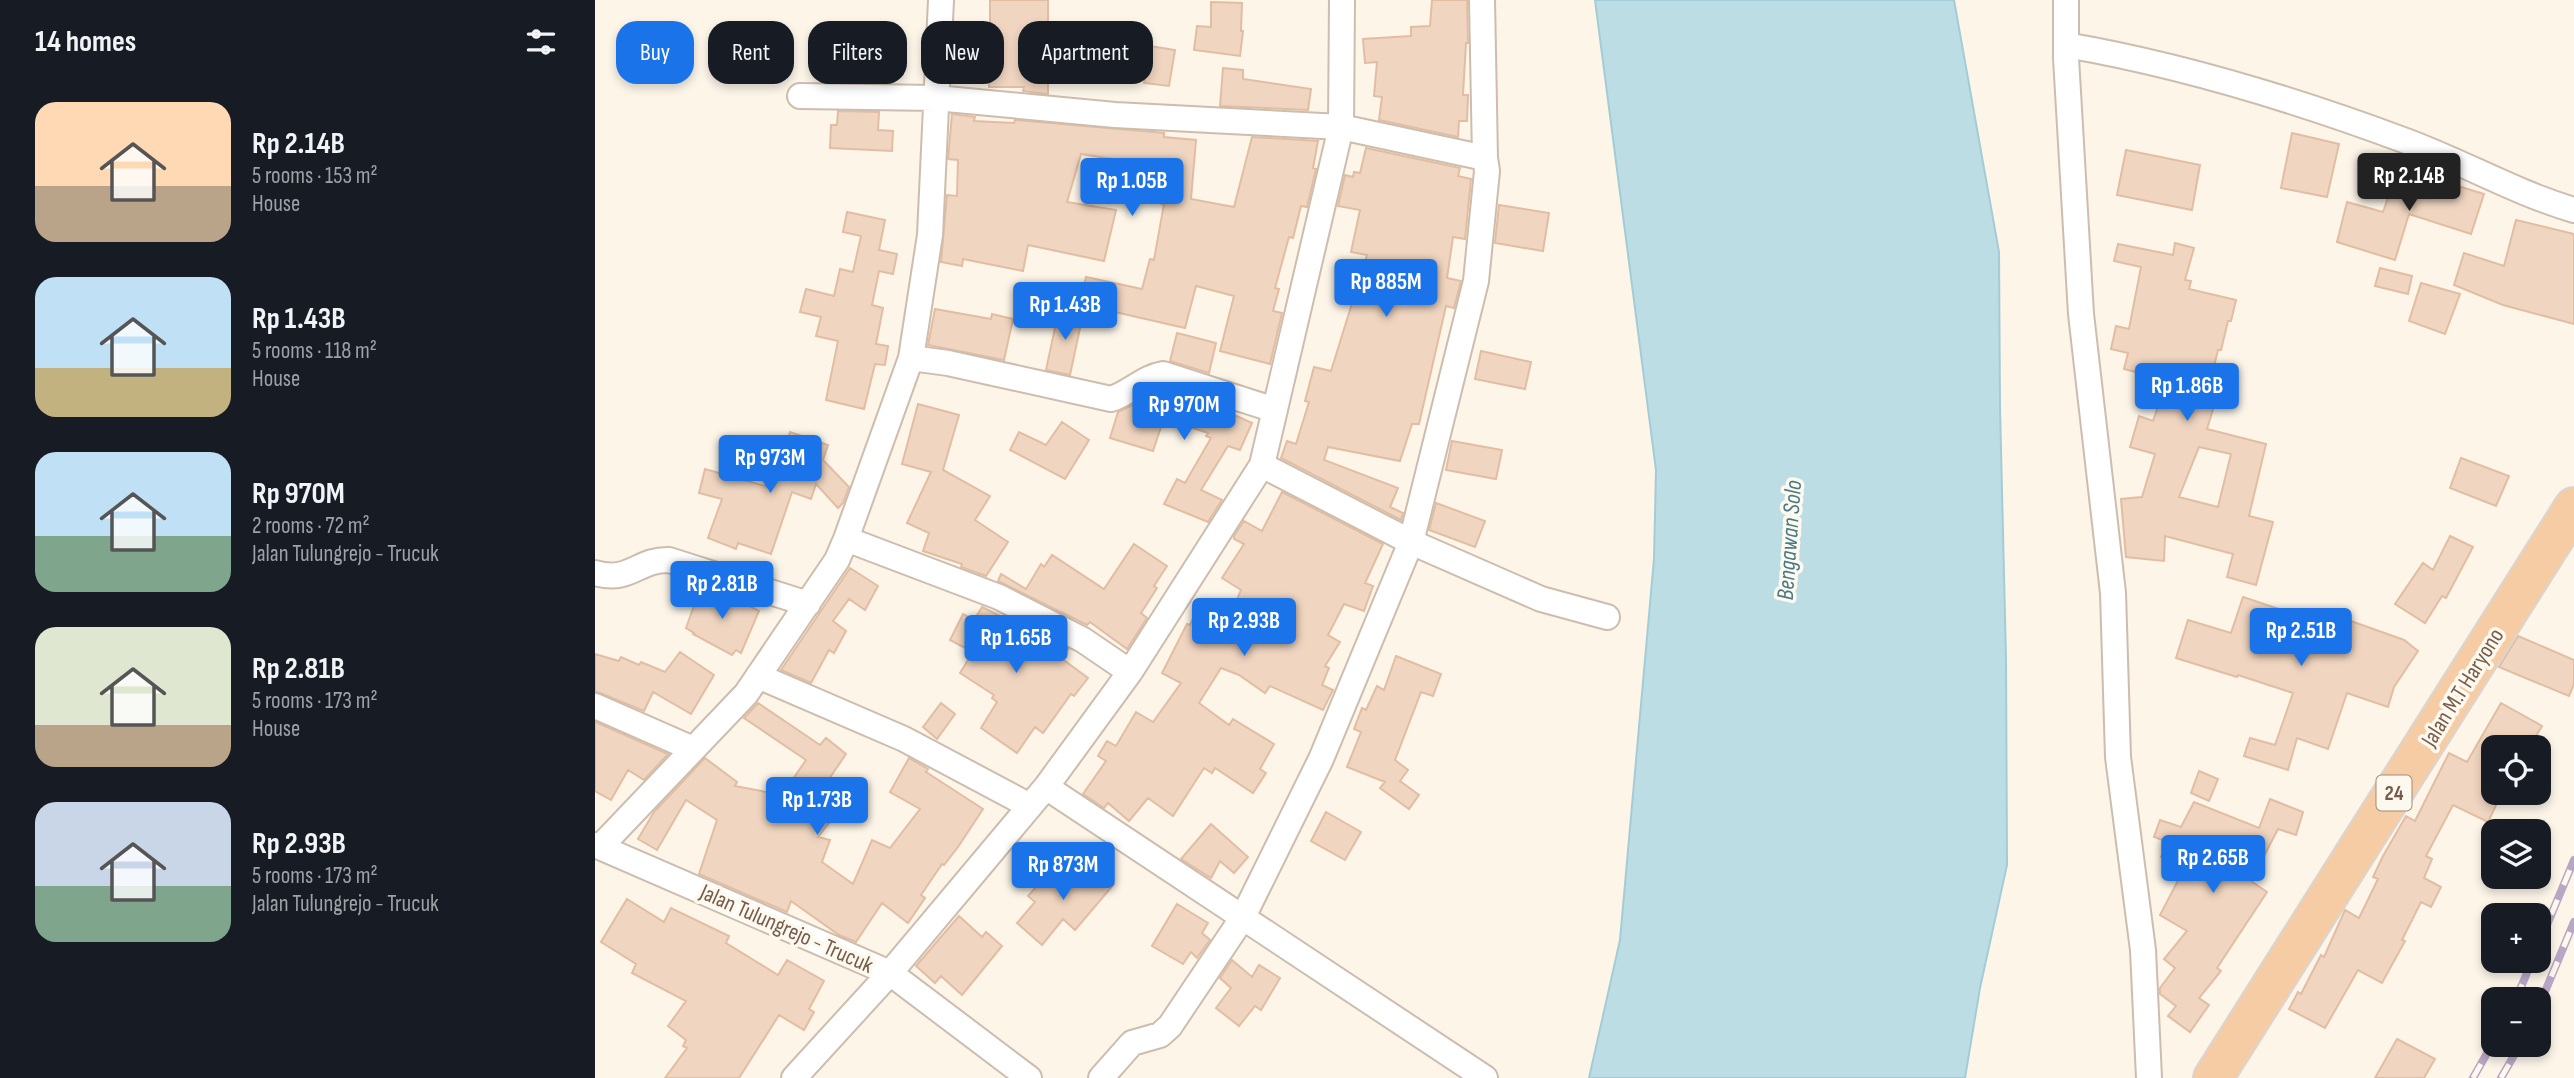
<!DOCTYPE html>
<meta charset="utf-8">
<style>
body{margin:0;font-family:"Sofia Sans Condensed",sans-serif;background:#242831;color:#f1f3f6;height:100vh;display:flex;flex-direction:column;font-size:26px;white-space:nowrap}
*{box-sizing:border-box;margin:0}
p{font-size:23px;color:#9ea1a6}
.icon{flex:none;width:38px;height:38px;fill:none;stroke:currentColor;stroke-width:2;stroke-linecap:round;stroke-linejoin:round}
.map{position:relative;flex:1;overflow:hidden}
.details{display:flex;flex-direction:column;background:#171b24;width:595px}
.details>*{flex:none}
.banner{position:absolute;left:21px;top:21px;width:665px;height:63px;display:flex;gap:14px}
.controls{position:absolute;left:1886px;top:735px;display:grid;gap:14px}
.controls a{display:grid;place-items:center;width:70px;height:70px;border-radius:14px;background:#171b24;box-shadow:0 4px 10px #0003;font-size:35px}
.price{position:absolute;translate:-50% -60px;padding:0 16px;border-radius:7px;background:#1a73e8;color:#fff;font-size:23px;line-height:46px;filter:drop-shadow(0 2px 4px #0008)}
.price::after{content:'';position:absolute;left:50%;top:42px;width:21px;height:16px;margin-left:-10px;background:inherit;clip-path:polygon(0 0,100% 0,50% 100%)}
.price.on{background:#222;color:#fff}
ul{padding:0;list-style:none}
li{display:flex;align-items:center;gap:21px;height:175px;padding:0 35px}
li span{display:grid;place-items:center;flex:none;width:196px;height:140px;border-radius:21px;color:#555}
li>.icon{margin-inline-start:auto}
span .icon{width:84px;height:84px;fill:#fffc;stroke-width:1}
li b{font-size:30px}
h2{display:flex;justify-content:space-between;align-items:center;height:84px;padding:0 35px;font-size:30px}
.pill{padding:0 24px;border-radius:21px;background:#171b24;box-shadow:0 4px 10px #0003;font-size:24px;line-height:63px}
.pill.on{background:#1a73e8;color:#fff}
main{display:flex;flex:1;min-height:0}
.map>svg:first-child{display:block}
.water{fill:#bddde5;stroke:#a4ccd6;stroke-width:2}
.building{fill:#f0d6c1;stroke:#e2bda2;stroke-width:2;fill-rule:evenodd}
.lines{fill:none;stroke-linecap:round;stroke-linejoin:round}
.minor-casing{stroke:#cdbdae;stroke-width:28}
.trunk-casing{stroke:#dbd5d1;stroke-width:42}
.minor{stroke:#fff;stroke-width:24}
.trunk{stroke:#f5cca3;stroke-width:38}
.rail-casing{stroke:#b9a6c5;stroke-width:8}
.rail{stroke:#fef9ee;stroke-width:5;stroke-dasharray:16;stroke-linecap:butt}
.labels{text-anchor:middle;stroke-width:7;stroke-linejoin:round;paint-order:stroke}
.shield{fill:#fef9ee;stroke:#9e8c7d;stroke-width:2}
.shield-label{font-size:21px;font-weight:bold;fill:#755d4d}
.street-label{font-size:23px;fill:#755d4d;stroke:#fef9ee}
.water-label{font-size:24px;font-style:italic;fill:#477a87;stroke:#fef9ee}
</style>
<main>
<section class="details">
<h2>14 homes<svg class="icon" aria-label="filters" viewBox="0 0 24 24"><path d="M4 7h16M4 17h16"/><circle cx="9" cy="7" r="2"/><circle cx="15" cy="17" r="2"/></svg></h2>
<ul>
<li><span style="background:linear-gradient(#ffd9b3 60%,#b9a48a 0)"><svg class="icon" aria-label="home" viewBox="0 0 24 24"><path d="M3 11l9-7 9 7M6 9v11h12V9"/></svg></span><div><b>Rp 2.14B</b><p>5 rooms · 153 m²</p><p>House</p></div></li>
<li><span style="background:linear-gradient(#bfe0f5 65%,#c2b280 0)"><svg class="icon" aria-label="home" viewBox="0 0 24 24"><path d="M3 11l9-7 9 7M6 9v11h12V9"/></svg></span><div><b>Rp 1.43B</b><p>5 rooms · 118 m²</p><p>House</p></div></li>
<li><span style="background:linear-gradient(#bfe0f5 60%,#7fa58c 0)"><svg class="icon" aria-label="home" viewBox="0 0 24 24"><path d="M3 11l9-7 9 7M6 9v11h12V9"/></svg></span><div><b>Rp 970M</b><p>2 rooms · 72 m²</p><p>Jalan Tulungrejo - Trucuk</p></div></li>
<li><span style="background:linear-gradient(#dfe7d0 70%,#b9a48a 0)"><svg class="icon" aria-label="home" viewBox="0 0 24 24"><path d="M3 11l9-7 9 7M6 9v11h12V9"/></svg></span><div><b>Rp 2.81B</b><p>5 rooms · 173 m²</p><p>House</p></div></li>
<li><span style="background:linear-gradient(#c9d6e8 60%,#7fa58c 0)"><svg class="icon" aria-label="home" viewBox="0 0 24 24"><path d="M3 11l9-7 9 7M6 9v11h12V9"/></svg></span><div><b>Rp 2.93B</b><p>5 rooms · 173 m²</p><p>Jalan Tulungrejo - Trucuk</p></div></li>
</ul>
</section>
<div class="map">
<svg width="1979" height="1078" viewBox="0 0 1979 1078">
<rect width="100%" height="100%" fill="#fcf5e8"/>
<path class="water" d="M1000 0H1359L1404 252 1405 407 1411 659 1412 865 1385 988 1370 1078H994L1025 940 1059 559 1061 470Z"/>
<path class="building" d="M395 0H453V40L484 49 477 73 453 66V94L428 91 429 87H394V70L368 69 359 49 367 41 366 25 395 24Z
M837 0H872L873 43H871L868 95H873L872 121H864L863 137 784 120 787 97 779 96 782 62 770 63 768 39 816 36V27L835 26Z
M616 2 647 3 646 31H648L645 56 599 50 602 26 616 27Z
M245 26 269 27 268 82H245Z
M555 46 580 50 574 86 549 83Z
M628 68 648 70V79L716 89 713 110 625 106Z
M243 111 284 112 283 130 298 131 297 151 235 148 236 125H242Z
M357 114 380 117 379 121 419 123 420 120 569 133V137L601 140 596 199 639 207 657 137 723 141 718 168 721 169 712 207 706 206 698 238 694 237 680 288 684 289 678 311 687 313 675 364 625 351 639 296 601 286 590 328 485 304 491 277 547 289 555 259 559 260 569 204 542 199 549 164 486 154 472 202 521 210 509 261 433 245 428 271 368 259 367 266 346 262 352 195 362 196 363 160 353 159Z
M1697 133 1744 144 1732 197 1686 188Z
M771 148 865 168 863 176 876 179 870 239 858 237 852 278 866 281 859 308 851 306 824 424H817L805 461 733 447 729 460 803 488 795 507 808 513 806 520 686 458 692 441 701 444 714 402 710 401 719 367 736 371 772 255 756 252 765 210 743 206 750 175 758 177 759 172 765 173Z
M1531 150 1605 165 1597 210 1522 195Z
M1804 165 1821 171 1820 173 1889 194 1876 234 1814 214 1800 260 1742 242 1752 202 1788 212Z
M904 205 954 213 948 251 900 243Z
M252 212 290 220 284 250 302 254 298 274 284 271 277 305 288 308 281 344 293 346 290 365 280 364 269 409 231 400 243 341 221 336 226 317 205 312 211 289 239 296 245 269 258 272 266 236 248 232Z
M1921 220 1979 234V324L1908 305 1859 285 1869 253 1909 266Z
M1580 243 1599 248 1590 280 1596 281 1594 289 1641 300 1636 321H1633L1626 350H1623L1613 390 1623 393 1612 429 1671 444 1654 516 1678 522 1661 585 1632 577 1638 554 1570 536 1569 561 1531 557 1526 499 1547 497 1560 454 1535 447 1544 416 1558 421 1572 380 1529 369 1533 353 1516 349 1521 326 1534 329 1546 267 1519 261 1523 244 1578 255ZM1604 447 1636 454 1623 507 1584 497Z
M1785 268 1817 276 1813 294 1780 286Z
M1826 283 1865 294 1850 334 1814 321Z
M340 309 396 319 397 314 418 319 409 360 333 345Z
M464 309 488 314 475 375 451 370Z
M582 333 621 343 614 373 575 361Z
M886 351 936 362 930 389 880 379Z
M567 389 617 405 657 423 645 450 633 446 606 490 627 500 613 522 569 504 582 479 590 483 616 438 611 436 613 433 569 418 558 451 515 438 523 412 538 405 541 407 542 403Z
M323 404 364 415 348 470 395 496 380 520 413 542 391 576 366 567 367 564 328 551 334 533 312 523 336 472 307 464Z
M467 422 494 440 470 479 415 450 424 432 451 445Z
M195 432 233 445 228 460 254 487 248 503 243 508 221 484 216 499 197 492 176 554 143 543 141 549 113 538 127 499 104 493 110 469 177 488Z
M857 441 907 450 901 479 851 470Z
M1866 458 1914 476 1901 506 1855 488Z
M687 492 788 544 770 583 778 586 769 611 749 604 733 635 745 642 730 666 734 668 727 685 738 690 728 710 675 686 670 693 644 675 626 668 604 703 634 725 638 719 679 744 665 769 671 773 658 793 620 768 617 773 609 768 578 816 553 798 534 821 513 803 509 808 488 794 511 761 503 756 512 741 521 746 541 712 558 722 586 683 567 673 592 624 595 625 602 610H610L633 622 646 590 627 578 649 544 639 539V536L649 521 667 531Z
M841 503 890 521 880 547 834 530Z
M1855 536 1878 547 1851 598 1847 596 1830 623 1800 604 1828 563 1838 570Z
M539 544 572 566 559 586 562 588 546 613 552 618 532 649 495 622 492 625 403 581 406 574 431 589 446 564 449 567 457 555 509 589Z
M255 568 283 586 270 610 254 599 238 621 251 631 239 653 234 650 216 683 186 670Z
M105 589 124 596 126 592 129 593 164 611 146 653 141 650 137 655 98 634 99 633 91 628Z
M1648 597 1720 621 1722 613 1754 625 1756 621 1809 640 1823 651 1799 687 1793 707 1752 693 1733 749 1702 738 1693 770 1649 756 1655 738 1680 745 1698 693 1643 675 1642 677 1581 658 1593 620 1636 633Z
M387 607 473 649 466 658 493 678 479 696 476 694 448 733 440 727 422 753 386 728 402 702 397 698 399 695 365 673 378 652 355 640 368 614 379 620Z
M1923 636 1979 660V684L1974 696 1904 667Z
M85 652 119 675 96 714 58 692 49 711 0 691V654L24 661 26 657 44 665 46 662 70 672Z
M801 656 846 674 838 696 826 692 800 760 813 770 805 781 824 795 814 809 785 788 790 782 752 767 766 732 759 729 767 708 771 710 782 686 789 690Z
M163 703 225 745 231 738 251 754 215 807 234 823 223 837 235 840 227 862 258 884 277 840 295 848 325 809 295 792 314 758 333 769 331 772 388 809 363 847 349 865 347 864 326 895 330 898 313 923 287 903 261 942 244 935 196 901 192 912 104 874 122 820 91 800 62 850 43 839 59 812 110 758 142 782 140 786 187 795 211 760 149 718Z
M346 703 360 714 342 739 328 727Z
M1906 703 1947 726 1934 747H1899V793H1907L1893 822 1858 805 1831 856 1837 859 1829 878 1846 887 1836 907 1826 902 1807 940 1810 941 1787 983 1763 970 1730 1028 1694 1009 1703 992 1706 994 1726 955 1729 957 1750 910 1764 918 1783 879 1778 877 1788 856 1811 816 1820 821 1854 753 1872 762Z
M0 722 73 754 49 780 33 770 16 800 0 791Z
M1604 771 1623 779 1614 801 1596 793Z
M1675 799 1708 812 1701 835 1683 829 1656 881 1672 892 1622 968 1626 971 1604 998 1614 1005 1595 1032 1573 1016 1581 1006 1565 994V988L1580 968 1569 959 1592 931 1565 915 1589 869 1566 857 1573 842 1559 837 1565 820 1586 827 1599 802 1664 828Z
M731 812 766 832 750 860 716 841Z
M616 824 653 857 639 873 625 861 616 878 586 859Z
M461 865 484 886 501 867 519 884 480 930 468 919 447 945 422 923 440 902 433 896Z
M32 899 69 922 76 908 134 936 131 943 183 975 192 960 229 981 214 1009 219 1012 209 1030 184 1015 144 1078H70L92 1048 88 1046 91 1040 73 1026 91 1001 37 973 41 964 6 942Z
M582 904 613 923 607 933 615 940 602 958 596 952 588 964 557 946Z
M364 916 387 937 391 932 407 946 367 995 346 976 340 983 321 966Z
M637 960 657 977 664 965 685 978 666 1010 660 1006 644 1026 621 1008 636 988 625 978Z
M1802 1039 1840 1059 1829 1078H1780Z"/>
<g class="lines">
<defs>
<path id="minor" d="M887 0 890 158
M1471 0V58L1486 314 1518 593 1523 757 1548 950 1554 1078
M1471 45C1587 65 1701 100 1811 141 1868 162 1921 193 1979 210
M205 96 341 98 520 115 746 127 890 158 892 171 881 281 816 542 726 759 648 917 575 1026 565 1035 537 1043 506 1078
M316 358 353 363 516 399C535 393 549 377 568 374L680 410
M667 465 816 542 946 599 1012 617
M251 539 404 597 488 640 535 672
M0 573C36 583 43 559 74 560L213 604
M163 676 309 739 435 806
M0 706 98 749
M451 787 890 1078
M0 845 295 973 451 787 535 672 667 465 746 127 747 0
M6 846 151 694 242 560 251 539 316 358 335 235 346 0
M199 1078 295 973 434 1078"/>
<path id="trunk" d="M1618 1078 1979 507"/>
</defs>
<use href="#minor" class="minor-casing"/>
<use href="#trunk" class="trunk-casing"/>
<use href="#minor" class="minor"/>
<use href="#trunk" class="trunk"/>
<defs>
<path id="rail" d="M1944 944 1979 860
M1921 999 1937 961
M1944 1006 1979 922
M1878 1078 1899 1041
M1906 1078 1925 1045"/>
</defs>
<use href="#rail" class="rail-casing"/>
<use href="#rail" class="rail"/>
</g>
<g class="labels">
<rect class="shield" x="1781.5" y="775.5" width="35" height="35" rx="5"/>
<g class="shield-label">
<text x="1799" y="800">24</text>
</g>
<g class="street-label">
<text transform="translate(1867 687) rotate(-58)" y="8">Jalan M.T Haryono</text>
<text transform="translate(192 928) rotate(24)" y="8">Jalan Tulungrejo - Trucuk</text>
</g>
<g class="water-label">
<text transform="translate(1194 540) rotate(-86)" y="8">Bengawan Solo</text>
</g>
</g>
</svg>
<div class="controls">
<a><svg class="icon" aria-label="locate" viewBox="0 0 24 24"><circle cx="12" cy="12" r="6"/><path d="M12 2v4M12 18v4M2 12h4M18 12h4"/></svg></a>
<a><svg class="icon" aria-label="layers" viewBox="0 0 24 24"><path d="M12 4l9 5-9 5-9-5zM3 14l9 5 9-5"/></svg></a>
<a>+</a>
<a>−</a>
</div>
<b class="price on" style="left:1814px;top:213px">Rp 2.14B</b>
<b class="price" style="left:537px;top:218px">Rp 1.05B</b>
<b class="price" style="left:791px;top:319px">Rp 885M</b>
<b class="price" style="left:470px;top:342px">Rp 1.43B</b>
<b class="price" style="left:1592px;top:423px">Rp 1.86B</b>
<b class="price" style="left:589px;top:442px">Rp 970M</b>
<b class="price" style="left:175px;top:495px">Rp 973M</b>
<b class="price" style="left:127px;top:621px">Rp 2.81B</b>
<b class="price" style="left:649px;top:658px">Rp 2.93B</b>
<b class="price" style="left:1706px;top:668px">Rp 2.51B</b>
<b class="price" style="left:421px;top:675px">Rp 1.65B</b>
<b class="price" style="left:222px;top:837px">Rp 1.73B</b>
<b class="price" style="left:1618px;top:895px">Rp 2.65B</b>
<b class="price" style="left:468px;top:902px">Rp 873M</b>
<div class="banner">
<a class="pill on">Buy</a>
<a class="pill">Rent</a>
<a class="pill">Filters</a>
<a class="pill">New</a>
<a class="pill">Apartment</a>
</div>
</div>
</main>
